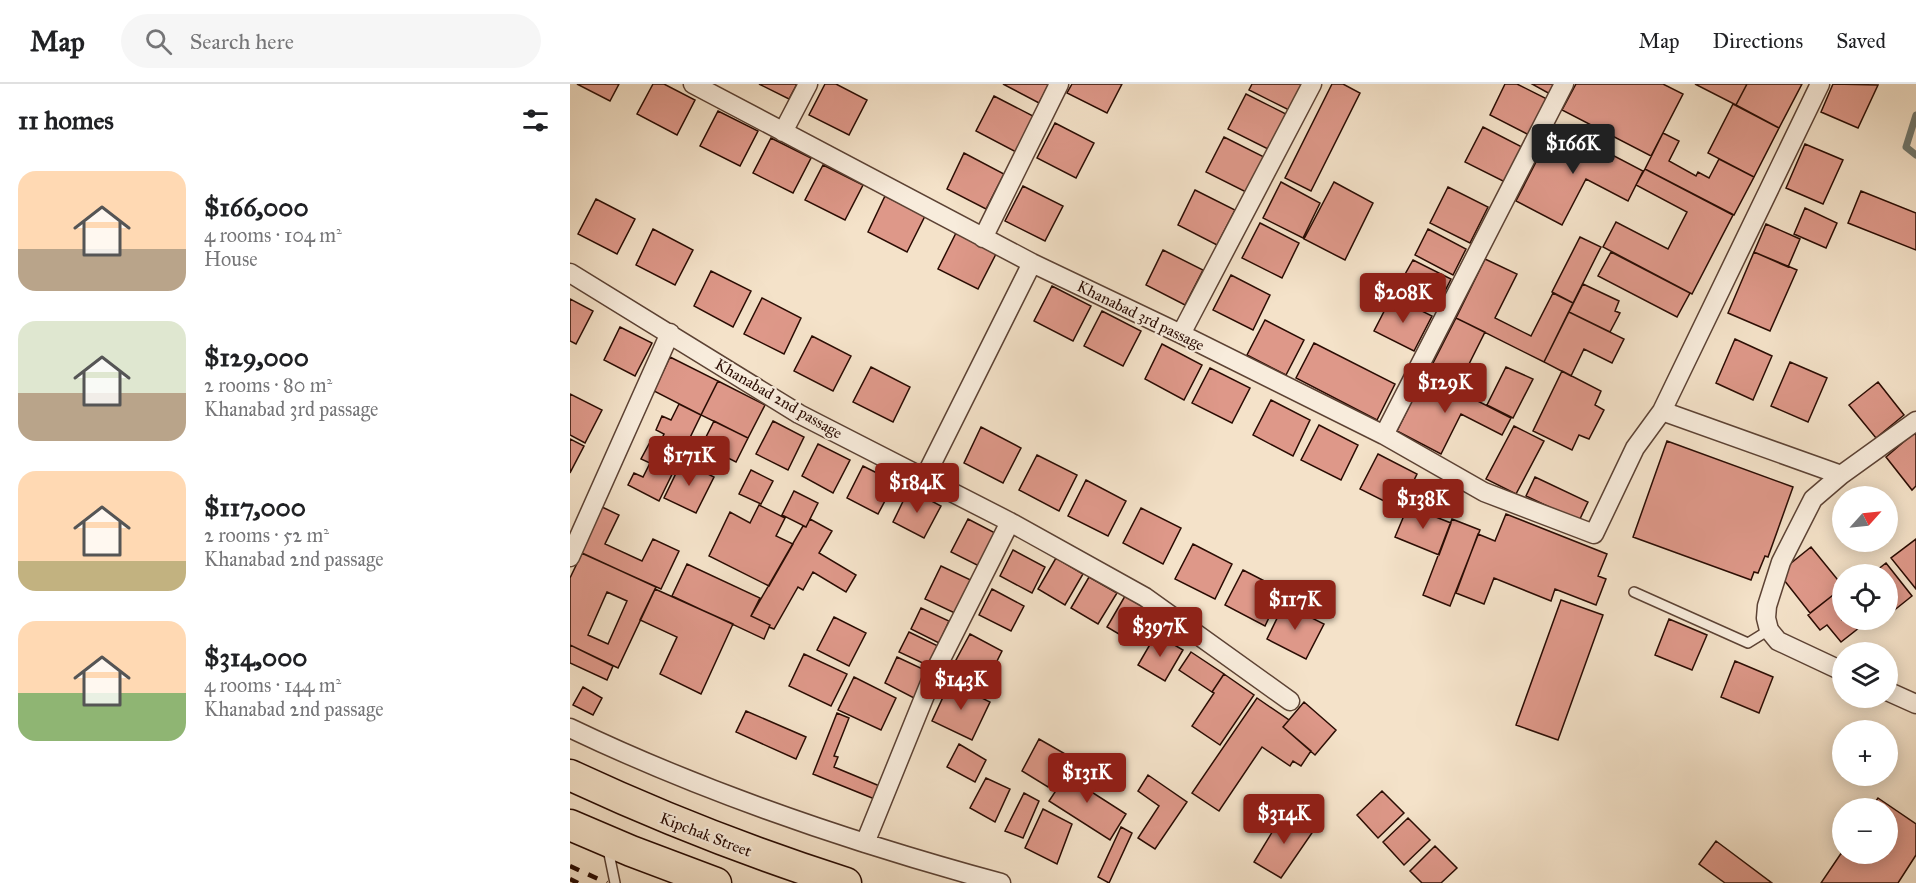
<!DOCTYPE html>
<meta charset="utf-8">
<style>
body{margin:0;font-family:"IM FELL Great Primer",serif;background:#f6f6f6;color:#202124;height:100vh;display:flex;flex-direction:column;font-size:22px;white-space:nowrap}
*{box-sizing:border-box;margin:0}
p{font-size:20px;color:#757577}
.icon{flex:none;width:33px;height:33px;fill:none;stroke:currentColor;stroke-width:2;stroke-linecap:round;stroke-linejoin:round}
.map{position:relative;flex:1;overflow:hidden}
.details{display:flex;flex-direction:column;background:#fff;width:570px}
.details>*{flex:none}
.needle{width:39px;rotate:63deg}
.tools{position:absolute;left:1262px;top:402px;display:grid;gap:12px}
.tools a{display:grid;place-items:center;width:66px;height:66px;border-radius:50%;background:#fff;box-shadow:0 3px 15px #0003;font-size:30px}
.price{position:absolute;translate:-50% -51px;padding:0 14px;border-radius:6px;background:#8f2418;color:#fff;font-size:20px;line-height:39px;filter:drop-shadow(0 2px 3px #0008)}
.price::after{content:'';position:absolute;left:50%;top:36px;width:18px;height:14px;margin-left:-9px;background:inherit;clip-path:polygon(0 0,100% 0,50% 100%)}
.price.current{background:#222;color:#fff}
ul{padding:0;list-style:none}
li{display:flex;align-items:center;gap:18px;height:150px;padding:0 18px}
li span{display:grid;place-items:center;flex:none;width:168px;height:120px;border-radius:18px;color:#555}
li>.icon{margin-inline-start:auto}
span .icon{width:72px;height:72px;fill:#fffc;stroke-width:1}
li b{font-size:26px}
h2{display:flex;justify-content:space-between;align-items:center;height:72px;padding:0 18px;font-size:26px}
header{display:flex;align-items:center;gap:36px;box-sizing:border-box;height:84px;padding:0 30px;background:#fff;border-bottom:2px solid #e0e0e0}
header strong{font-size:28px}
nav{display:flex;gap:33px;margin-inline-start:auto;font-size:21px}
.search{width:420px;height:54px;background:#f6f6f6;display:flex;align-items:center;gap:15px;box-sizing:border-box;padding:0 21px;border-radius:33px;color:#757577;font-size:22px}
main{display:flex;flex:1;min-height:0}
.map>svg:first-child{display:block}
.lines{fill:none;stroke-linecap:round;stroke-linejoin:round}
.stream{stroke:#6e776e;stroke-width:7}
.building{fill:#de9889;stroke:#2a0c03;stroke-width:1.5;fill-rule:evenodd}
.lane-casing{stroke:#5c4234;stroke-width:12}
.street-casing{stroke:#5c4234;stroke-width:21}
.primary-casing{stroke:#2a0c03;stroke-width:33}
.lane{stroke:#f8ecdc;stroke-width:9}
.street{stroke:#f8ecdc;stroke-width:18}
.primary{stroke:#f4e2c9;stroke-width:30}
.rail{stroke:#2a0c03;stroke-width:4.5;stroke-dasharray:10 10;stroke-linecap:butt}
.labels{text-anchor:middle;stroke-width:4.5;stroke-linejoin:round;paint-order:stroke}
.street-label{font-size:16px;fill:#2a0c03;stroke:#f8ecdc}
</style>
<header>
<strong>Map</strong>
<div class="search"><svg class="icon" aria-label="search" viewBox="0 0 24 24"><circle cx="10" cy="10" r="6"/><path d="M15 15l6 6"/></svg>Search here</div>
<nav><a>Map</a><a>Directions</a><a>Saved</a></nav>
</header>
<main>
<section class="details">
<h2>11 homes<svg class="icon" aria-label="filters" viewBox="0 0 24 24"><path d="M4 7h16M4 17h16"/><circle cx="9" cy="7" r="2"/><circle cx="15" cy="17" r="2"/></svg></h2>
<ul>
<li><span style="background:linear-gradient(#ffd9b3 65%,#b9a48a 0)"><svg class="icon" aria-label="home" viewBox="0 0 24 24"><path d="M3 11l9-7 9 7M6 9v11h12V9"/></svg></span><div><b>$166,000</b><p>4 rooms · 104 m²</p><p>House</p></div></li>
<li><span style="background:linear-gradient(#dfe7d0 60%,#b9a48a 0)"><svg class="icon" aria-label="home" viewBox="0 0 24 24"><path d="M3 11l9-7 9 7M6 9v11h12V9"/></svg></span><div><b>$129,000</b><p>2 rooms · 80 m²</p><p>Khanabad 3rd passage</p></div></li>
<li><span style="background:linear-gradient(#ffd9b3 75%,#c2b280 0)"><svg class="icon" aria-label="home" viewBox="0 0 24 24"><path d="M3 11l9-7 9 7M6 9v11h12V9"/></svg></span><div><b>$117,000</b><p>2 rooms · 52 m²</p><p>Khanabad 2nd passage</p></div></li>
<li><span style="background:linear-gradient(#ffd9b3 60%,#8fb573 0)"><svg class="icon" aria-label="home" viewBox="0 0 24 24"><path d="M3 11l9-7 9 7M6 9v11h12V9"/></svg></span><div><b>$314,000</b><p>4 rooms · 144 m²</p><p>Khanabad 2nd passage</p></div></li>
</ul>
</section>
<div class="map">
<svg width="1346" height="799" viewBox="0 0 1346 799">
<rect width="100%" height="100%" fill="#f4e2c9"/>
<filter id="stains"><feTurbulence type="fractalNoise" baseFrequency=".00333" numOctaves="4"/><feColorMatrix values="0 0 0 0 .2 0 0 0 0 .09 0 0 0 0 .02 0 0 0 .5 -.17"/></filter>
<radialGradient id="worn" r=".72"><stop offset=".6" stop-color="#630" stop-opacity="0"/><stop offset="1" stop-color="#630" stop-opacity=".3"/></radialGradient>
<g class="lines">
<path class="stream" d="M1346 31 1336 63 1346 71"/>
</g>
<path class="building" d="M7 0H49L40 17Z
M83 0H94L125 16 107 51 67 30Z
M189 0H227L219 15Z
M255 0H266L297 16 279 51 239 31Z
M433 0H479L469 19Z
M502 0H552L537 29 497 9Z
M682 0H732L719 26 679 6Z
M762 0H773L790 9 741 107 715 94Z
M935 0H947L977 15 959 51 920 31Z
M962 0H985L980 10Z
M1006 0H1093L1113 10 1081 72 992 26Z
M1125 0H1177L1166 21Z
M1177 0H1232L1209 44 1166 21Z
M1263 0 1308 1 1288 44 1251 28Z
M676 10 716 30 698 65 658 45Z
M424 12 463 32 446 68 406 47Z
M1163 20 1209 44 1184 93 1138 69Z
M148 27 188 47 170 82 130 62Z
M485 39 524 59 506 94 467 74Z
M985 41 1073 87 1058 117 1016 95 992 141 946 117Z
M913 43 952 63 935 98 895 78Z
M1093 49 1109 57 1099 77 1126 92 1128 88 1139 94 1149 75 1184 93 1164 131 1075 85Z
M654 53 694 73 676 108 636 88Z
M201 54 241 74 223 109 183 89Z
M1235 60 1273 76 1253 120 1216 104Z
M394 69 434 90 416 125 377 105Z
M253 81 293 101 275 136 235 116Z
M1075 85 1163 131 1122 210 1033 163 1046 138 1098 165 1117 128 1066 101Z
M711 98 750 119 733 154 693 134Z
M764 98 803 119 775 176 734 155Z
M453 102 493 122 475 157 435 137Z
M878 103 918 123 900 159 860 139Z
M625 106 665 126 647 161 608 141Z
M1291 107 1346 129V166L1278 139Z
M315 112 355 132 337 168 298 148Z
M26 115 65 135 47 170 8 150Z
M1235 124 1267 139 1256 164 1224 150Z
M690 139 729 159 712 194 672 174Z
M1196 140 1230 155 1218 183 1184 168Z
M83 145 123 166 105 201 66 181Z
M858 145 896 165 883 191 845 171Z
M386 149 426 170 408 205 368 185Z
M1010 153 1031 163 1003 219 982 208Z
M593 166 633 186 615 221 576 201Z
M1041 168 1120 209 1107 233 1028 192Z
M1184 168 1227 186 1200 247 1158 229Z
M915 175 947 190 925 234 961 252 983 209 1003 219 974 278 886 234Z
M843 176 881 195 868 221 829 201Z
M141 187 181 207 163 243 124 222Z
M661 191 700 211 683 246 643 226Z
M1013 200 1049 217 1045 227 1050 229 1040 248 999 228Z
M482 202 521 222 503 257 464 237Z
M822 212 862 232 844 267 804 247Z
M192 214 231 234 214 270 174 250Z
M0 215 23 227 6 260 0 257Z
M532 227 571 247 553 282 514 262Z
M999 228 1054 255 1042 279 1014 265 1001 292 974 278Z
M886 234 915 248 886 306 857 291Z
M695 236 734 256 716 291 677 271Z
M50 243 82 259 65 292 34 276Z
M242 252 281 272 263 307 224 287Z
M1165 255 1202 272 1183 316 1146 299Z
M744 259 825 300 807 336 726 294Z
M592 260 632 281 614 316 575 295Z
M100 273 148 297 131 331 84 307Z
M1220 278 1257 294 1238 338 1201 322Z
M301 283 340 303 323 338 283 318Z
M936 283 963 295 943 334 917 321Z
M640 284 680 304 662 339 622 319Z
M992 287 1031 307 1025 321 1034 326 1019 355 1009 351 1002 366 963 347Z
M855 290 941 334 932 351 891 330 871 370 827 347Z
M148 297 195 321 178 354 131 331Z
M1308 298 1334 331 1306 354 1279 321Z
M0 310 32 326 15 359 0 351Z
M701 316 740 336 723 372 683 351Z
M109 320 131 331 89 417 58 401 64 389 73 393 80 379 71 375 79 360 87 364 94 350 86 346 92 332 101 336Z
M144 337 178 354 166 378 132 361Z
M203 337 234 353 218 386 186 370Z
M749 341 788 361 771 396 731 376Z
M944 342 974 357 946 410 916 395Z
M411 343 451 364 433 399 394 379Z
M1344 349 1346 351V402L1342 406 1316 373Z
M0 355 14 362 0 389Z
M1097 357 1223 403 1198 473 1195 472 1188 489 1184 488 1181 496 1063 453Z
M248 360 280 376 263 409 232 392Z
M808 370 847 390 830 425 790 405Z
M467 371 507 391 489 427 449 406Z
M112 377 144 393 126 429 94 414Z
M293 382 325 398 308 430 277 414Z
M181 386 203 397 191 420 169 410Z
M965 393 1018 418 1009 437 956 412Z
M516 396 556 417 538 452 498 432Z
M339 405 371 422 354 454 323 438Z
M224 407 248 419 236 443 212 431Z
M189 421 215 434 206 452 223 460 199 502 139 472 160 428 180 439Z
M838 422 881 439 869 471 825 453Z
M32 423 49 431 35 460 72 477 83 455 109 467 91 505 11 469Z
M571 424 611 444 593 480 553 459Z
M936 430 1037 470 1028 492 1036 495 1026 521 985 505 981 517 924 494 914 520 886 509 908 450 925 457Z
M240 435 262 447 249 469 286 491 276 508 243 488 233 506 228 503 204 545 199 543 200 541 181 532 233 442 236 443Z
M398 435 429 451 413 484 381 468Z
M882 435 910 446 880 522 853 511Z
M1346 455V505L1321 474Z
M623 460 662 480 645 515 605 495Z
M1241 463 1272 501V504L1240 529 1214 496 1215 484Z
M443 466 475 483 462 509 430 492Z
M12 469 86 503 48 584 0 561V494ZM37 508 57 517 38 560 18 551Z
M486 474 513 490 495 521 468 505Z
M1316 479 1342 512 1317 532V490H1302Z
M117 480 190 514 181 532 200 541 194 555 102 512Z
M371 482 405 498 389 531 355 515Z
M673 486 712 506 695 542 655 521Z
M519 493 547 509 528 540 501 524Z
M1272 504V536H1299L1271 558 1257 541 1250 546 1238 531Z
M85 505 163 540 131 610 90 590 107 553 70 536Z
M422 505 454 522 441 547 409 531Z
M555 512 582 528 564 559 537 543Z
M991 516 1033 531 988 656 946 641Z
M714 520 754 540 736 575 697 555Z
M351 524 379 537 369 559 341 545Z
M264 533 296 549 279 582 247 566Z
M1099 535 1137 551 1122 586 1085 571Z
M339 548 368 562 359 582 329 568Z
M400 550 432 567 419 593 386 576Z
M586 550 613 566 595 597 568 581Z
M0 561 43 582 37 596 0 579Z
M621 568 654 590 642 608 609 586Z
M234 570 277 590 261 622 219 602Z
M327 573 357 587 344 614 315 599Z
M1165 577 1203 593 1189 629 1151 613Z
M654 590 684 611 650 661 622 642 644 609 642 608Z
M284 593 326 614 311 646 268 626Z
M380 598 420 618 402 656 362 637Z
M13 603 32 614 23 631 3 621Z
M687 614 719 636 713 643 741 667 731 682 723 677 720 682 692 663 649 727 622 709Z
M734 618 766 646 745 671 713 643Z
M176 627 236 653 226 675 166 648Z
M267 629 279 634 264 672 268 673 264 683 312 703 307 716 243 690Z
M469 655 497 671 478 703 452 687Z
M389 660 416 676 405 698 377 683Z
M503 681 527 697 520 707 556 730 540 756 479 717Z
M578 691 617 718 585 765 568 754 589 722 568 707Z
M416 694 440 705 425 738 400 724Z
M812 707 834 729 808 754 787 731Z
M454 709 469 717 453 754 435 747Z
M1308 714 1346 740V771L1328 799H1251L1272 768V770H1317V724H1301Z
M473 725 502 740 487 780 455 764Z
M715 727 744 746 711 794 684 778Z
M838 734 860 756 834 781 813 758Z
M551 743 562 749 539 799 528 793Z
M1146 757 1202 799H1155L1129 780Z
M865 762 887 784 871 799H852L840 787Z"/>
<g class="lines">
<defs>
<path id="lane" d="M1064 508 1178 559 1199 546
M38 765 45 799"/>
<path id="street" d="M123 0 462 179 611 250 814 351 914 408 1024 450 1065 364 1092 327 1250 0
M213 48 238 0
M413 154 489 0
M0 189 229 330 440 438 575 513 720 617
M611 250 742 0
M1092 327 1271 391
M814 351 994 0
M355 393 462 179
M0 473 100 249
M1272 587 1208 557 1199 546 1196 534 1197 522 1211 478 1243 415 1271 391 1346 337
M1317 607 1346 620
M0 644C138 710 283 759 431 799
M295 759 364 589 440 438"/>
<path id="primary" d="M0 691C90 733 182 769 276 799
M0 741 61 767 146 799"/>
</defs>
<use href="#lane" class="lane-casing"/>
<use href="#street" class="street-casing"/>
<use href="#primary" class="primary-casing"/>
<use href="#lane" class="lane"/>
<use href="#street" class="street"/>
<use href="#primary" class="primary"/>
<path class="rail" d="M0 782 37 799
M0 795 8 799"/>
</g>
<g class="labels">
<g class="street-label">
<text transform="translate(571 231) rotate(26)" y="6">Khanabad 3rd passage</text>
<text transform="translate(209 314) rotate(30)" y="6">Khanabad 2nd passage</text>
<text transform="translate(136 750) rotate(21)" y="6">Kipchak Street</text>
</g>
</g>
<rect width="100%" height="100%" filter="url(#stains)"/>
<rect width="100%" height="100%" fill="url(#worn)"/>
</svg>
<div class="tools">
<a><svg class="needle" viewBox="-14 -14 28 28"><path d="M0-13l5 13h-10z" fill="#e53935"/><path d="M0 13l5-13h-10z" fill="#757577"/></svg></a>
<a><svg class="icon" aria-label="locate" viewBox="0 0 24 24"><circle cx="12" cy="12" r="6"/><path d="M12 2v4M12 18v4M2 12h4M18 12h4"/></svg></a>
<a><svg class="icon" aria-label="layers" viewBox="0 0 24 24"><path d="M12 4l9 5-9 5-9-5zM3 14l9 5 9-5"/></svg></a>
<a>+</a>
<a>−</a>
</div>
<b class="price current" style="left:1003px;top:91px">$166K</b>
<b class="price" style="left:833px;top:240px">$208K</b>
<b class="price" style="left:875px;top:330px">$129K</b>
<b class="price" style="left:119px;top:403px">$171K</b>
<b class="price" style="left:347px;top:430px">$184K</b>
<b class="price" style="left:853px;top:446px">$138K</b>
<b class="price" style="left:725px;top:547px">$117K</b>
<b class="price" style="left:590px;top:574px">$397K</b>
<b class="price" style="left:391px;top:627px">$143K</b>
<b class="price" style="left:517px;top:720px">$131K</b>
<b class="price" style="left:714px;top:761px">$314K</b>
</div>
</main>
